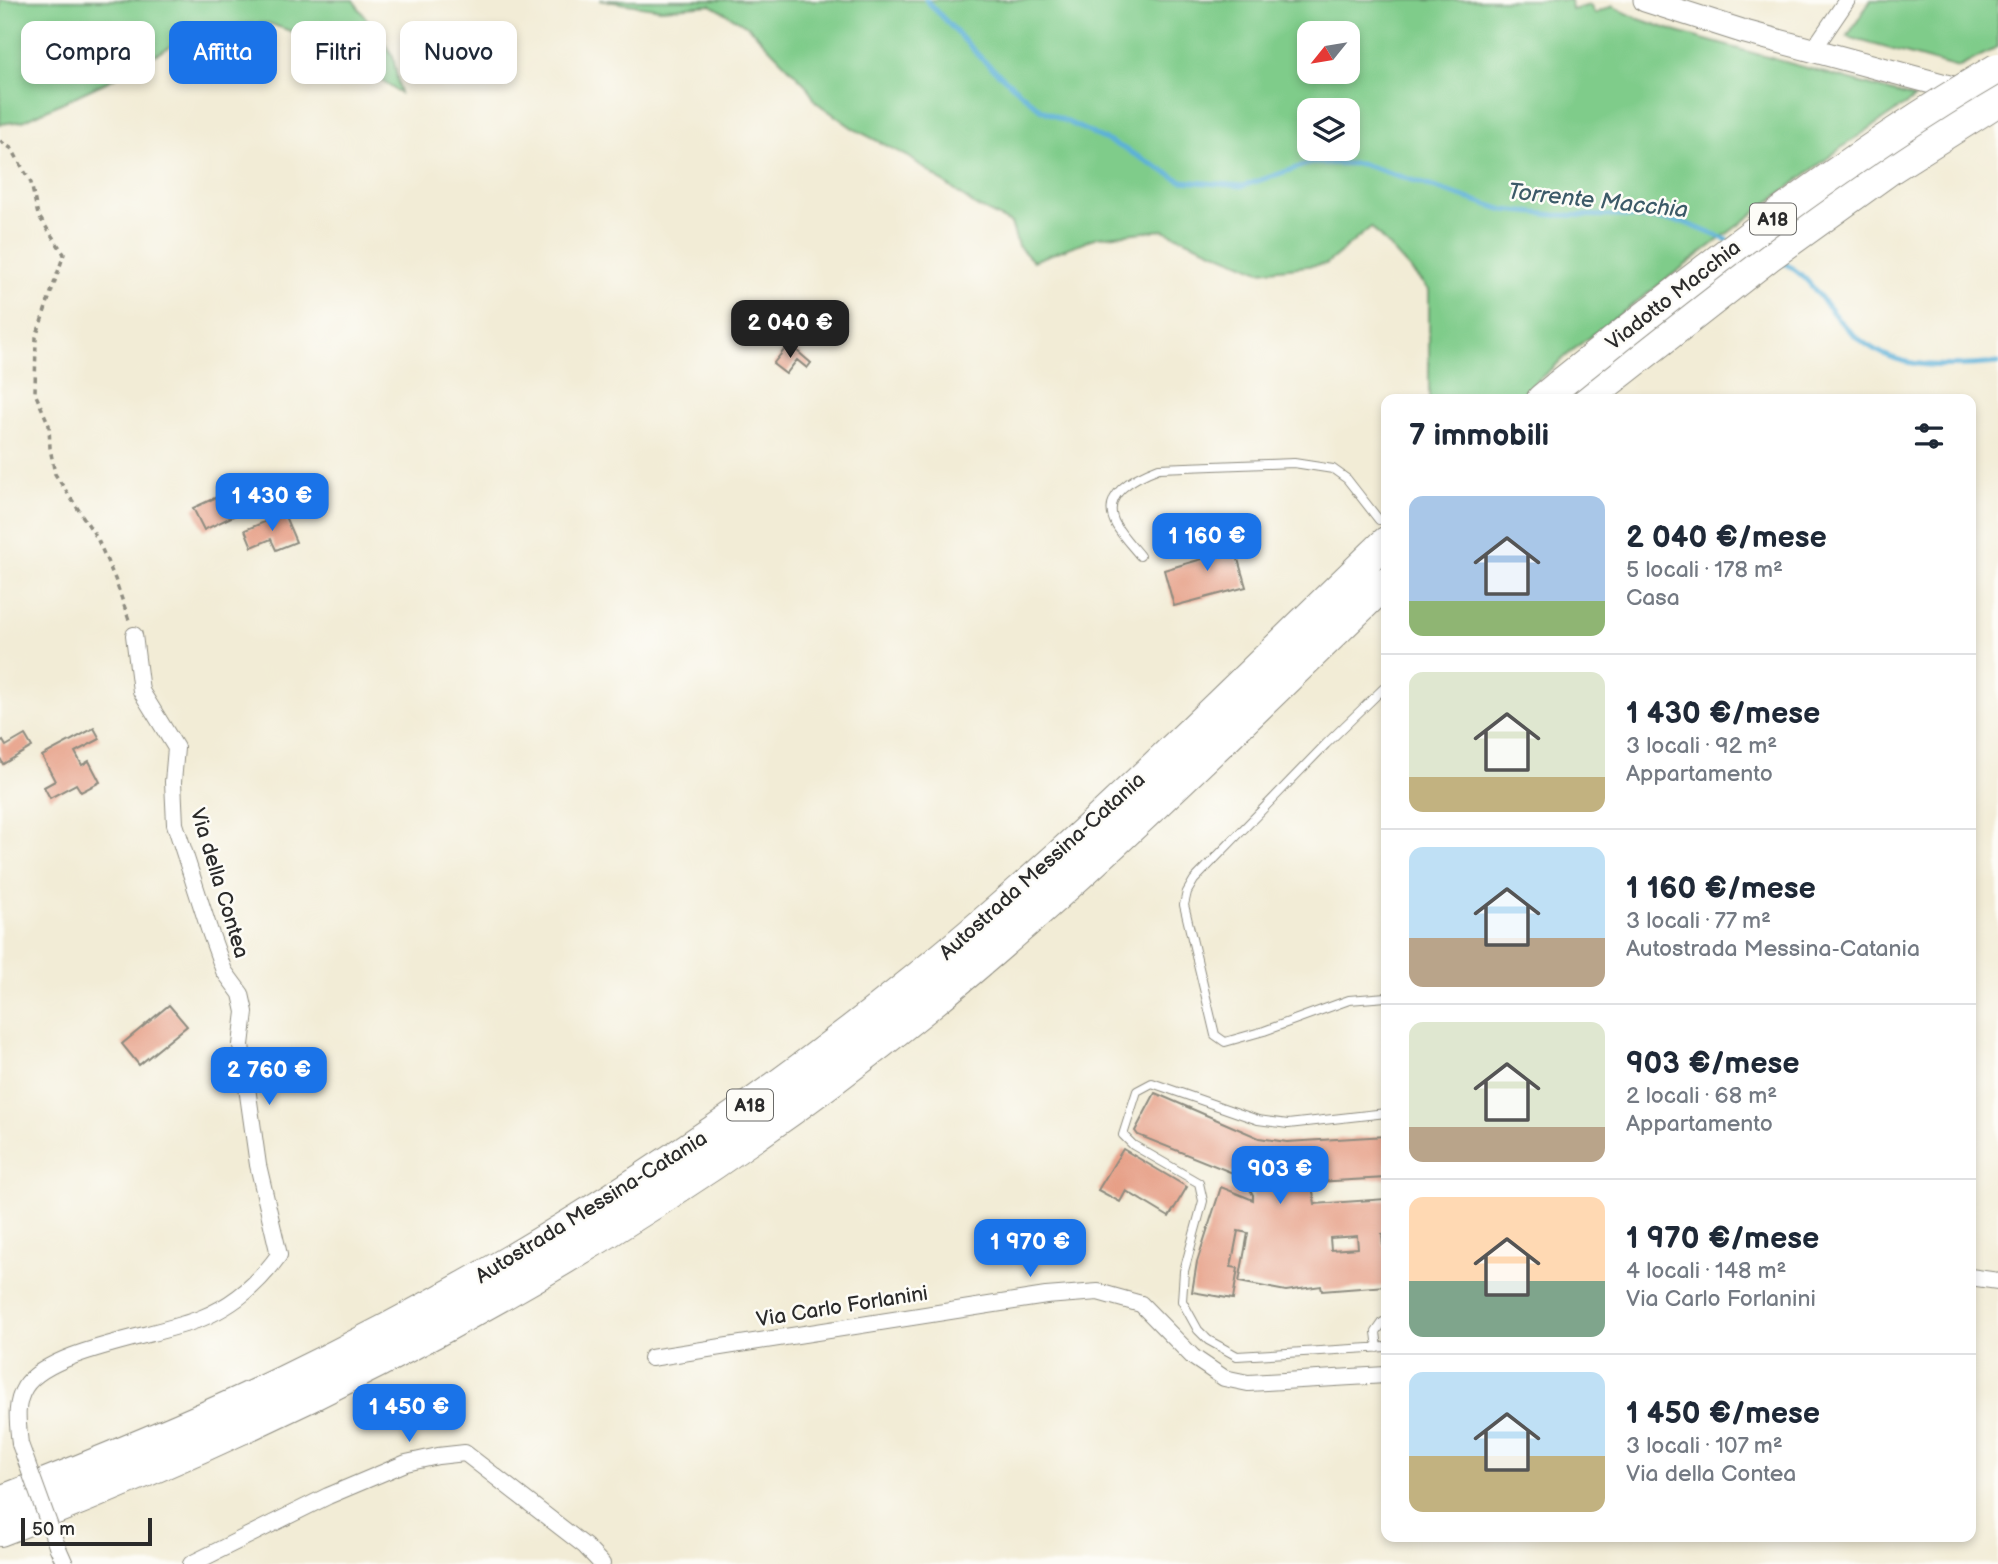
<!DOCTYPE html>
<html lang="it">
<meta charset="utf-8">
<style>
body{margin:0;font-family:"Balsamiq Sans",sans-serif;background:#f2f2f3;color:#1f2937;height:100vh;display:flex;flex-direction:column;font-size:26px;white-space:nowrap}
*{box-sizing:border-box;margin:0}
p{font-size:23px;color:#747a83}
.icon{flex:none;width:38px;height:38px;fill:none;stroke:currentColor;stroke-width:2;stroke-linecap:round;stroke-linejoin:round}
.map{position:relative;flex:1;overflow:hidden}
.drawer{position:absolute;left:1381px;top:394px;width:595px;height:1148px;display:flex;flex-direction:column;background:#fff;border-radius:14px;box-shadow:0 4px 10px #0003}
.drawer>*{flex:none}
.top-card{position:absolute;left:21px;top:21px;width:665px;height:63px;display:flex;gap:14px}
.needle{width:46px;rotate:240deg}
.tools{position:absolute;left:1297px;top:21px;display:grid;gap:14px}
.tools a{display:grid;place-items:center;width:63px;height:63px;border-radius:14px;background:#fff;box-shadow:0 4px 10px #0003;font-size:35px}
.scale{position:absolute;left:21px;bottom:18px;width:131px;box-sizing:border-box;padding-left:7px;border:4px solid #2b2b2b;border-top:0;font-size:19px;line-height:24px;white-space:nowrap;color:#2b2b2b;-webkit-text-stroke:5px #fdfcf7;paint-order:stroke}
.price{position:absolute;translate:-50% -60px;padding:0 16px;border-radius:14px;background:#1a73e8;color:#fff;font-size:23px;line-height:46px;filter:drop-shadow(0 2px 4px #0008)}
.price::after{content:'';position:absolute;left:50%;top:42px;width:21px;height:16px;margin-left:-10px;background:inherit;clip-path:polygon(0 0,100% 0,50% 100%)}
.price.selected{background:#222;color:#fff}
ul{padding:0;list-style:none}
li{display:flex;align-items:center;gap:21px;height:175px;padding:0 28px}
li+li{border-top:2px solid #e0e1e3}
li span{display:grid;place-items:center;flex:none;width:196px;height:140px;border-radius:14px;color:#555}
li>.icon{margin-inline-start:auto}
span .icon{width:84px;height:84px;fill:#fffc;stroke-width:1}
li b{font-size:30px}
h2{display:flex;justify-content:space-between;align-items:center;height:84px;padding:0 28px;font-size:30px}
.chip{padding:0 24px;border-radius:14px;background:#fff;box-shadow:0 4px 10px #0003;font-size:24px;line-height:63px}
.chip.selected{background:#1a73e8;color:#fff}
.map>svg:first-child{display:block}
.green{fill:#7fcc8a;stroke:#557c5a;stroke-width:2;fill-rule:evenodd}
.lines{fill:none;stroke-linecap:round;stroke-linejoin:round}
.stream{stroke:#5cb1d8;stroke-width:5}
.building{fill:#e69e85;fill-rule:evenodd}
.lane-casing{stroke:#8e8c80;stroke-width:10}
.street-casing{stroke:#8e8c80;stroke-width:18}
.secondary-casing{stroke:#8e8c80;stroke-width:25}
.highway-casing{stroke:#8e8c80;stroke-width:32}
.path{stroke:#8e8c80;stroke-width:3.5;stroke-dasharray:5 5;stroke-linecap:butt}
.lane{stroke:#fff;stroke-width:8}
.street{stroke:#fff;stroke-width:16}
.secondary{stroke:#fff;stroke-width:23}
.highway{stroke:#fff;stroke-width:30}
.street-bridge-casing{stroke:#8e8c80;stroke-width:18;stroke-linecap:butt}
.highway-bridge-casing{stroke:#8e8c80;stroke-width:32;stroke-linecap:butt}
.street-bridge{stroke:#fff;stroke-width:16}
.highway-bridge{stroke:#fff;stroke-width:30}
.labels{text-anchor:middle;stroke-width:5;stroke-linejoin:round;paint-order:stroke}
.shield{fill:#fdfcf7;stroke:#6a6a68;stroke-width:2}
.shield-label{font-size:19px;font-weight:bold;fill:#2b2b2b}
.street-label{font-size:21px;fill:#2b2b2b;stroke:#fdfcf7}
.water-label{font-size:23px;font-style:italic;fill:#3c5a68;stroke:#fdfcf7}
</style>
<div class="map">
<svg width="1998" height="1564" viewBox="0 0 1998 1564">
<rect width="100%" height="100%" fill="#fdfcf7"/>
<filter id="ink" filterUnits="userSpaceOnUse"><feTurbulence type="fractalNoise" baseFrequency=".0143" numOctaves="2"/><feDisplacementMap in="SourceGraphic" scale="14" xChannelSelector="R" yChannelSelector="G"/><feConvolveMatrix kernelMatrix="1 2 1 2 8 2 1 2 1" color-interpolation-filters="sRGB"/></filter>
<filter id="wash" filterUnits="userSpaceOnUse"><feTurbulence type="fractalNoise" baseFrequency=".00686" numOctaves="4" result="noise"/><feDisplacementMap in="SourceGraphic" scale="28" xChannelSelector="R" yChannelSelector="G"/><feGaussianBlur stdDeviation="1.57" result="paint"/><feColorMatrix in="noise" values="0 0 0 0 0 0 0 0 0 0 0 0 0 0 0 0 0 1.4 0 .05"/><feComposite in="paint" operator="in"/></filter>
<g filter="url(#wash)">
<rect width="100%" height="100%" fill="#f2ecd6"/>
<path class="green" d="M0 0H353L393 56 400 93 327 44 268 23 209 25 108 81 23 121 0 124Z
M600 0H1571L1572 10 1590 5 1595 14 1612 6 1639 19 1677 32 1915 98 1845 145 1579 345 1516 399H1429V290L1371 227 1326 264 1260 271 1163 230 1097 237 1033 261 1018 246 1011 223 976 206 909 157 854 129 816 102 806 85 749 27 711 5 661 9ZM1309 33H1348V72H1309ZM1309 110H1348V149H1309Z
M1871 0H1998V47L1958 68 1847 37Z"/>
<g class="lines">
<path class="stream" d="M926 0 983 60 1040 109 1121 147 1182 181 1243 186 1311 163 1362 164 1504 210 1555 215 1623 216 1683 222 1727 240
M1779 261C1804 271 1816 292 1832 312 1880 372 1928 368 1998 363"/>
</g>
<g id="blocks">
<path class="building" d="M789 344 811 363 807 368 797 360 786 374 773 364Z
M232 490 242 512 204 530 193 508Z
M284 514 296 542 276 550 271 539 252 547 245 530Z
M1229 528 1246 587 1174 606 1164 570 1216 555 1210 533Z
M94 728 100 739 75 752 82 765 89 761 100 782 81 792 76 784 50 798 44 787 55 781 42 756Z
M25 735 32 747 3 764 0 758V743L3 741 6 746Z
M169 1005 187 1026 139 1065 122 1044Z
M1155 1093 1259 1138 1287 1142 1386 1136V1178L1316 1182 1312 1186 1315 1204 1386 1199V1234H1382L1383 1245H1386V1286L1322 1291 1321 1286 1286 1291 1239 1282 1248 1233 1238 1231 1231 1267 1238 1268 1233 1299 1192 1292 1197 1262 1221 1187 1253 1200V1195L1243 1177 1138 1135 1135 1131ZM1357 1236 1358 1248 1331 1250 1330 1238Z
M1123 1149 1187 1187 1169 1217 1126 1191 1120 1202 1098 1190Z"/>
</g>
</g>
<g filter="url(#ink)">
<use href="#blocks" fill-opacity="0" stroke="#8e8c80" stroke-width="2"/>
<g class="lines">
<defs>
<path id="lane" d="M1140 556C1132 546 1122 536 1116 525 1099 494 1135 477 1159 468L1294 463 1333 469 1347 479 1379 520
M1386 686 1326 744 1194 880 1187 892 1184 905 1215 1035 1225 1042 1264 1031 1349 1000 1386 997
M1386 1113 1288 1124 1258 1120 1152 1083 1137 1091 1123 1135 1133 1145 1199 1183 1203 1201 1184 1271 1182 1301 1198 1330 1208 1340 1237 1356 1386 1347
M1378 1348 1376 1332 1383 1322H1386"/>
<path id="street" d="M1813 50 1847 0
M1970 1277 1998 1281
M651 1358 1046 1296 1098 1292 1141 1304 1193 1357 1224 1378 1248 1383 1386 1375
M20 1444C18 1424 14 1405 25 1387 49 1349 159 1336 202 1318 234 1305 259 1283 279 1255L258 1165 241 1045 245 1012 241 994 224 971 209 929 175 824 173 782 176 748 141 691 134 635
M57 1546 65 1564
M191 1564 328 1496 406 1463 438 1456 465 1453 585 1546 602 1564"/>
<path id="secondary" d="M1645 0 1745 32 1972 93"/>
<path id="highway" d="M1542 399 1559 385
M1587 399 1771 255 1892 168 1998 101
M0 1501C96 1464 191 1425 283 1381 503 1275 713 1142 903 989 1074 852 1228 694 1386 542
M0 1531C331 1404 646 1234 923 1010 1086 878 1235 728 1386 583"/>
</defs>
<use href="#lane" class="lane-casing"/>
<use href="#street" class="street-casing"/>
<use href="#secondary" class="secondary-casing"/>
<use href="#highway" class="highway-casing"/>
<path class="path" d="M0 141 12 149 31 183 38 215 64 254 36 337 35 393 49 425 50 448 55 474 97 538 115 579 129 620"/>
<use href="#lane" class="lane"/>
<use href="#street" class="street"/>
<use href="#secondary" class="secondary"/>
<use href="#highway" class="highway"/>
<defs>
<path id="street-bridge" d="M20 1444 57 1546"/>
<path id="highway-bridge" d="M1559 385C1700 272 1842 159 1998 68"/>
</defs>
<use href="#street-bridge" class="street-bridge-casing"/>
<use href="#highway-bridge" class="highway-bridge-casing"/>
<use href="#street-bridge" class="street-bridge"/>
<use href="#highway-bridge" class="highway-bridge"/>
</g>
</g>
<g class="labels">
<g class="shield">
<rect x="1750" y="203.5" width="46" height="31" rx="5"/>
<rect x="727" y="1089.5" width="46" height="31" rx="5"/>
</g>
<g class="shield-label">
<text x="1773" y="226">A18</text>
<text x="750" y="1112">A18</text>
</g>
<g class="street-label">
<text transform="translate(1673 295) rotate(-38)" y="7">Viadotto Macchia</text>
<text transform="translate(1042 866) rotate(-42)" y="7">Autostrada Messina-Catania</text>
<text transform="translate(220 883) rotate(73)" y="7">Via della Contea</text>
<text transform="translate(591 1207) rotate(-32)" y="7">Autostrada Messina-Catania</text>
<text transform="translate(842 1306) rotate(-9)" y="7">Via Carlo Forlanini</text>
</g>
<g class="water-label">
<text transform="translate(1598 200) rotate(6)" y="8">Torrente Macchia</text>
</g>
</g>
</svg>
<div class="tools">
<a><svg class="needle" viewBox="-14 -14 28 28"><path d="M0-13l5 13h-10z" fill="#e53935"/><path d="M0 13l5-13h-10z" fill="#747a83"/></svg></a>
<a><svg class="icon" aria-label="layers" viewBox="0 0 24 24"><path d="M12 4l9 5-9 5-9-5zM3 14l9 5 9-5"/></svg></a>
</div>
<div class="scale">50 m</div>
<b class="price selected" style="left:790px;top:360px">2 040 €</b>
<b class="price" style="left:272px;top:533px">1 430 €</b>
<b class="price" style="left:1207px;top:573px">1 160 €</b>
<b class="price" style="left:269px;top:1107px">2 760 €</b>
<b class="price" style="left:1280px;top:1206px">903 €</b>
<b class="price" style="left:1030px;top:1279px">1 970 €</b>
<b class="price" style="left:409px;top:1444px">1 450 €</b>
<div class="top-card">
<a class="chip">Compra</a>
<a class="chip selected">Affitta</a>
<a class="chip">Filtri</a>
<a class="chip">Nuovo</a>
</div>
<section class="drawer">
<h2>7 immobili<svg class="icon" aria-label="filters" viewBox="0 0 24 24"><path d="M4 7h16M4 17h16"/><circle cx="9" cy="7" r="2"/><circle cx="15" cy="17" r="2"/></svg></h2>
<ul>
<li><span style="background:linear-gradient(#a9c7e8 75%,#8fb573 0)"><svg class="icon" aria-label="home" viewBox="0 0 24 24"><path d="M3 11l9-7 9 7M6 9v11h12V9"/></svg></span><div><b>2 040 €/mese</b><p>5 locali · 178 m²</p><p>Casa</p></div></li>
<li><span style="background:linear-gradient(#dfe7d0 75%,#c2b280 0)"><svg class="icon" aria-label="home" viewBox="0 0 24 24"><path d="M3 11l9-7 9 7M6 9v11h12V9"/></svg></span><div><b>1 430 €/mese</b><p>3 locali · 92 m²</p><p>Appartamento</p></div></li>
<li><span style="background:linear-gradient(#bfe0f5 65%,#b9a48a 0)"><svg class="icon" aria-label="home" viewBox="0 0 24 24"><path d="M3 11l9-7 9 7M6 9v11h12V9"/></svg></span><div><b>1 160 €/mese</b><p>3 locali · 77 m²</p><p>Autostrada Messina-Catania</p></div></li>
<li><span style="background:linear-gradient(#dfe7d0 75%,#b9a48a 0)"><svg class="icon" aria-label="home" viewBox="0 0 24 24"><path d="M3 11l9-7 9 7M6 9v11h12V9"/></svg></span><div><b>903 €/mese</b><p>2 locali · 68 m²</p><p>Appartamento</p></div></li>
<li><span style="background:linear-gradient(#ffd9b3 60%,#7fa58c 0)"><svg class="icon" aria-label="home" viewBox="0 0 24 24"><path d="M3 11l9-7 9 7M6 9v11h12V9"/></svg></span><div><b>1 970 €/mese</b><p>4 locali · 148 m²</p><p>Via Carlo Forlanini</p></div></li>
<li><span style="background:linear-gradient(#bfe0f5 60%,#c2b280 0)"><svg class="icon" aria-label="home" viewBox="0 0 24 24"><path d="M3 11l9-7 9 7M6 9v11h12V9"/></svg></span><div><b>1 450 €/mese</b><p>3 locali · 107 m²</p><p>Via della Contea</p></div></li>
</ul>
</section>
</div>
